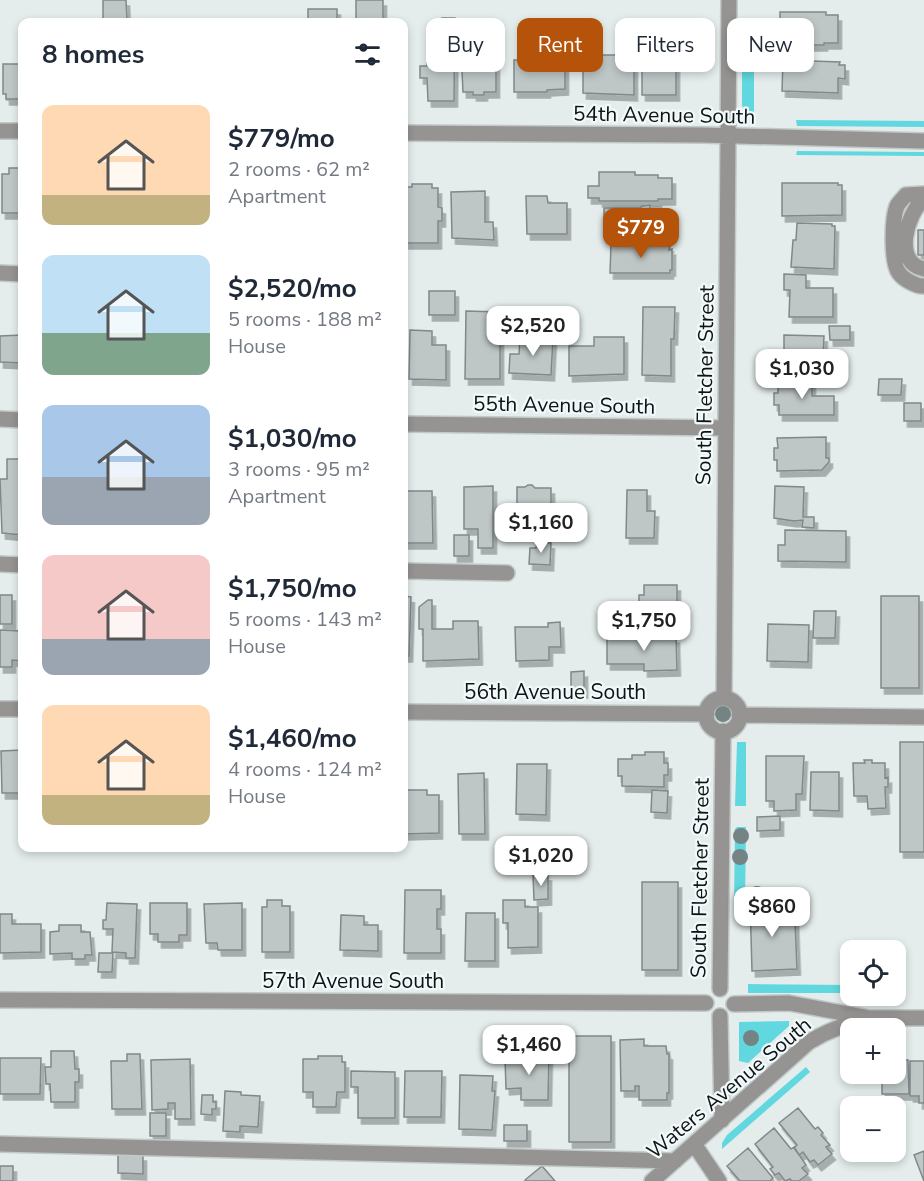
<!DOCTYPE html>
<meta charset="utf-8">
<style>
body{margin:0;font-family:"Nunito Sans",sans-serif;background:#f2f2f3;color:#1f2937;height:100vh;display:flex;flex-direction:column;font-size:22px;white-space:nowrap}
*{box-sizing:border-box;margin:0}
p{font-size:20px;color:#747a83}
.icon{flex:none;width:33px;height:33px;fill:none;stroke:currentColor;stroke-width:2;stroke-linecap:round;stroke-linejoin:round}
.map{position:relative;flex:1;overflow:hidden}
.sheet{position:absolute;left:18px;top:18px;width:390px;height:834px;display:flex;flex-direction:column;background:#fff;border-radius:12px;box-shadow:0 3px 9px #0003}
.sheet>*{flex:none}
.guide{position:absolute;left:426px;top:18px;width:408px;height:54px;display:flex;gap:12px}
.controls{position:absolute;left:840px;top:940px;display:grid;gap:12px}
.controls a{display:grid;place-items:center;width:66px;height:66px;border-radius:12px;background:#fff;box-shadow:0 3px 9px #0003;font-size:30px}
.price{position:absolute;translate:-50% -51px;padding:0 14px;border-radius:12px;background:#fff;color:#222;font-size:20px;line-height:39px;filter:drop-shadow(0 2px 3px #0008)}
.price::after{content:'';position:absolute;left:50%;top:36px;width:18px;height:14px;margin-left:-9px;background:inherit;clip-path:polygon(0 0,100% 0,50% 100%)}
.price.selected{background:#b45309;color:#fff}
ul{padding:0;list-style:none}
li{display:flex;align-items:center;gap:18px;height:150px;padding:0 24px}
li span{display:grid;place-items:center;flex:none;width:168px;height:120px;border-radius:12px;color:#555}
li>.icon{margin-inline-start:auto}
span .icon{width:72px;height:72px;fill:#fffc;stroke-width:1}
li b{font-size:26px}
h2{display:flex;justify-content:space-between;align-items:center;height:72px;padding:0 24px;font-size:26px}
.chip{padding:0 21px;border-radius:12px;background:#fff;box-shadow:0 3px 9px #0003;font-size:21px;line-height:54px}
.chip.selected{background:#b45309;color:#fff}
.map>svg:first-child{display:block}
.green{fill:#61d8df}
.building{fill:#bec6c6;stroke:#818889;stroke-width:1.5;filter:url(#shadow)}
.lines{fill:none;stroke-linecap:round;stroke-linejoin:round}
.minor-casing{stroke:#c2c9c9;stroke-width:18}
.minor{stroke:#969492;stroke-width:15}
.tree{fill:#748485}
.labels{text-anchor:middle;stroke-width:4.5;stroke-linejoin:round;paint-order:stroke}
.street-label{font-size:21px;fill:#101313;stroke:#f1f9fa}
</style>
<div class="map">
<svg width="924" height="1181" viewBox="0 0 924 1181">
<defs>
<filter id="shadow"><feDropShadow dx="3.5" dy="6" stdDeviation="0" flood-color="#0004"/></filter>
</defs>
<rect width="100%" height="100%" fill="#e4ecec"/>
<path class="green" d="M742 19H754V115H745L742 105Z
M796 120 924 121V127L797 126Z
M797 151 924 152V156L796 155Z
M737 742H746V806H735Z
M737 827H746L745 906H734L735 829Z
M748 984 850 985V993H748Z
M789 1021V1026L748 1063 739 1061V1022Z
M806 1067 810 1072 722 1149V1143L727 1135Z"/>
<path class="building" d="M103 0H126L127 20H129V22H103Z
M356 0H383V22H356Z
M308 9H337V22H308Z
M780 12H826V15H838V43H824V45H780Z
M442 18H455L454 101H428L427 78H420V66H427V51H438V33L441 34Z
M460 30H475V44H496V92H484V95H473V92H463Z
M642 44H672V64H676V95H642Z
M539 48H565V89L547 90V92H514V60H539Z
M583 55H619V63H634V95L583 93Z
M783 60 840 62 839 65H845V79L838 78V93L782 91Z
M3 64H22V99H6V94H3Z
M9 168H22V213H2V174H9Z
M599 172H635V175H658V178H672V199H658V201H599V198H588V186H599Z
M782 183H838V185H842V215L782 216Z
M412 184H432V188H438V207L442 208V221H438V243H405V187H412Z
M485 191V222H493L494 240 452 238 451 192Z
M526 196H547L548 203H567V234H527Z
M650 205V210H664V213H668L667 234H663V237H604V208H640L642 206Z
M797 223 832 224V226H835L834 269 791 267 793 240H796Z
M918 230H924V255H918Z
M654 241V246H670L669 250 672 249V270H670V273H610L611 244H647Z
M784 274 806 275V288H833V317H789L790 290H784Z
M429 291H455V315H429Z
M643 307H675L674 339H671V376L642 375Z
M466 311 500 312V379H465Z
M829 326H850V340H830Z
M410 330 432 331V345H446V380L409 379Z
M22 335V363L0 362V336Z
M784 335 824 336 823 358 812 357V362L784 361Z
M520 337 553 338 551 375 509 373 510 354H519Z
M594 337H624V374L569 376V346H594Z
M879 379H902L901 395H878Z
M778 382H812V396H834V415H779V405H774V393H778Z
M904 403H921V421H904Z
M826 437V458H829V462L822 470 777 471V460H774V448H778L777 438Z
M7 459H22V535L2 533 0 479H7Z
M528 485H532L535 488H551V520H517V487H525Z
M493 486V548H478V529H464V487Z
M775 486 804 487 803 517H814V528L802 527 803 520 794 521 774 518Z
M627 490H647V511H655L654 538H626Z
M404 491H432L433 543H404Z
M785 530 846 531V562L778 561V545H785Z
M454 535H469V556H454Z
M537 542 551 543 550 565 529 564 530 548H536Z
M644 585H677V610H639V595H644Z
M0 595H12V624H0Z
M404 596 411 597 409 656H404Z
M881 596H919V688H881Z
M428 600H432V629H453V621H478L479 659 423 661V629H419V607Z
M814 611H836L835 638H813Z
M560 622 561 647H549V660L516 661 515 627H548V623Z
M768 624 809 625 808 662 767 661Z
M0 630 20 631V637H22V661L12 660V667H0Z
M676 637 677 670 644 671V664H607V638Z
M584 671V692L571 693V672Z
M900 742H924V852H900Z
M22 750V793H2L1 751Z
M645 752H664V763H668V775H664V787L622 786V776H618V759H632V755H645Z
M766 756H804L802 794H796V810L774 811V801H766Z
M864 760H872V763H885V778L888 777V787H885L886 808 868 809 867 796H854L853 763H865Z
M517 764H547L546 815 516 814Z
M811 772H839V811L810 810Z
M484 773 485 834H459L458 774Z
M404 790H427V795H439V833L404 834Z
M652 790 668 791 667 813 651 812Z
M780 816V830L757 831V817Z
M533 875H548V899L534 900Z
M642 882H678V970H642Z
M405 890H441V909H437V929H441V953H404Z
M267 900H282V906H290V952H262V907H267Z
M503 900H525V907H538V947L508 948V923H503Z
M750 900H778V920H795L797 969 752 971Z
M107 903 137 904 135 958H126V953L112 952 113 929H103V920H106Z
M150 903H187V935H179V942H158V934H150Z
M242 903V950H218L217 943H206L204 904Z
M466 913H495V961H465Z
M0 914H12V924H41V952L0 953Z
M341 915 364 916V925H378V951L340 950Z
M59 925H81V932H90L92 955H85V959H72V953L50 954V932L59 931Z
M99 953H113L112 972H98Z
M569 1036H611V1142H569Z
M644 1039V1046H666L667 1054H669V1093H667V1100H639V1086H635V1091H621L620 1040Z
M51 1051H74L75 1069H79V1082H75V1102H51L50 1084H46L45 1067H51Z
M127 1054H140L142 1109H112L111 1061H127Z
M528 1054H549L548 1100H521V1088L506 1089 505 1058 528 1057Z
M318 1056H342V1062H345V1092H337L336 1107H313V1092H303V1059H318Z
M0 1058H41L40 1094H0Z
M190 1059 191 1119H175V1103H168V1109L152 1110 151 1060Z
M896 1060H908L909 1094H882V1074H896Z
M910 1061H924V1103H919V1096H910Z
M351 1071 395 1072V1118H358V1087H351Z
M405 1071H442L441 1117H404Z
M460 1075 493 1076 492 1091H495L492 1130 459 1129Z
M225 1091 241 1092V1095L260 1096 258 1127 240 1126V1132L223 1131Z
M202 1095H213V1102H216V1109H212V1115L201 1114Z
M798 1108 815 1129 818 1127 823 1133 821 1135 830 1145 826 1147 832 1154 818 1165 814 1160 810 1162 803 1152 799 1155 794 1148 797 1145 779 1123Z
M150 1113H166V1136H150Z
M504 1125H527V1141H504Z
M774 1128 791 1149 794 1147 806 1165 802 1168 808 1174 799 1181H792L790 1179 785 1181 779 1173 775 1175 770 1169 773 1167 755 1144Z
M748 1148 773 1178 770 1181H740L727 1166Z
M924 1151V1181L914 1155Z
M118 1155H143V1174L118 1173Z
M0 1166H13V1181H0Z
M542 1166 555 1181H525V1180Z"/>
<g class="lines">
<defs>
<path id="minor" d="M0 131H22
M404 133 702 135 924 141
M924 194 906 195C903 199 899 202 897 206 892 218 891 263 899 273 903 279 917 287 924 286
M924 199C906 214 893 263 924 269
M0 273 22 274
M0 419 22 420
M404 424 725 428
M0 564 22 565
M404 571 507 573
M724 698 729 0
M706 715a17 17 0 1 1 34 0a17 17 0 1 1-34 0Z
M0 709H22
M404 712 707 714
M739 715 924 717
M720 989 723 731
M0 1000 706 1003
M734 1004 789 1003 870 1018H924
M720 1016 722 1120
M0 1144 675 1161
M694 1144 719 1181
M652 1181 809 1042C829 1030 847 1023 870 1018"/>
</defs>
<use href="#minor" class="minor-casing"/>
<use href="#minor" class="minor"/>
</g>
<g class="tree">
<circle cx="723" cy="714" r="8"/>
<circle cx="741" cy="836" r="8"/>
<circle cx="740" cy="857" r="8"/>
<circle cx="757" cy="894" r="8"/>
<circle cx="751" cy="1038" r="8"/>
</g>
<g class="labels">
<g class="street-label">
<text transform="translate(664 115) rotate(1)" y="7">54th Avenue South</text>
<text transform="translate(705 385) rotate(-89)" y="7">South Fletcher Street</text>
<text transform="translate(564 405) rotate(1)" y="7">55th Avenue South</text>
<text x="555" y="699">56th Avenue South</text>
<text transform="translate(700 878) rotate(-89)" y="7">South Fletcher Street</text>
<text x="353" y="988">57th Avenue South</text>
<text transform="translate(729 1088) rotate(-40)" y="7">Waters Avenue South</text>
</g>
</g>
</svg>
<div class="controls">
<a><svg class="icon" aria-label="locate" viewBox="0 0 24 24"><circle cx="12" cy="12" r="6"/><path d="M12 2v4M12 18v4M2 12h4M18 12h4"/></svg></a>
<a>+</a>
<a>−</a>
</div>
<b class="price selected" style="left:641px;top:259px">$779</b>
<b class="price" style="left:533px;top:357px">$2,520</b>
<b class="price" style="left:802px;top:400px">$1,030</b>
<b class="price" style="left:541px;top:554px">$1,160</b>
<b class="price" style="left:644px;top:652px">$1,750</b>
<b class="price" style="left:541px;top:887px">$1,020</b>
<b class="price" style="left:772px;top:938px">$860</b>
<b class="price" style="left:529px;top:1076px">$1,460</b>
<div class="guide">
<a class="chip">Buy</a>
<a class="chip selected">Rent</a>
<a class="chip">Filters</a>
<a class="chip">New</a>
</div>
<section class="sheet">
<h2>8 homes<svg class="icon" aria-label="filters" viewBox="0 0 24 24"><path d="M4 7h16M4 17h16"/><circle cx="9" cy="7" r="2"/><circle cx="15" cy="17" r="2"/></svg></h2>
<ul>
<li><span style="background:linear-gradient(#ffd9b3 75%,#c2b280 0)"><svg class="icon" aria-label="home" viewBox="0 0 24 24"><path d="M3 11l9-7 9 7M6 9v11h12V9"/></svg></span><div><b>$779/mo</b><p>2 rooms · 62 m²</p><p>Apartment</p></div></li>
<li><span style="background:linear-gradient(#bfe0f5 65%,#7fa58c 0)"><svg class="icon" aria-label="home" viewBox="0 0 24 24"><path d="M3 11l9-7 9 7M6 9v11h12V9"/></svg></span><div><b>$2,520/mo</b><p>5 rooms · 188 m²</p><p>House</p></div></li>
<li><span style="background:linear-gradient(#a9c7e8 60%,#9aa5b1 0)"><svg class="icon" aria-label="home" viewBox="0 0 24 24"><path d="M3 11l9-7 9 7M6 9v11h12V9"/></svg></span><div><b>$1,030/mo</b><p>3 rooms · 95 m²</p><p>Apartment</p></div></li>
<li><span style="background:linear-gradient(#f6c9c9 70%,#9aa5b1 0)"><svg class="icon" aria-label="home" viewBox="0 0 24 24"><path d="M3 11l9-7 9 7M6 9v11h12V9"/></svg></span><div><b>$1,750/mo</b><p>5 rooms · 143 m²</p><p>House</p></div></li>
<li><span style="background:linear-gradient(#ffd9b3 75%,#c2b280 0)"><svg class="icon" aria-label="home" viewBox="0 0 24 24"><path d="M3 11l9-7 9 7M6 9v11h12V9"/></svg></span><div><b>$1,460/mo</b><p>4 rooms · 124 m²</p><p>House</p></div></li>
</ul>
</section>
</div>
